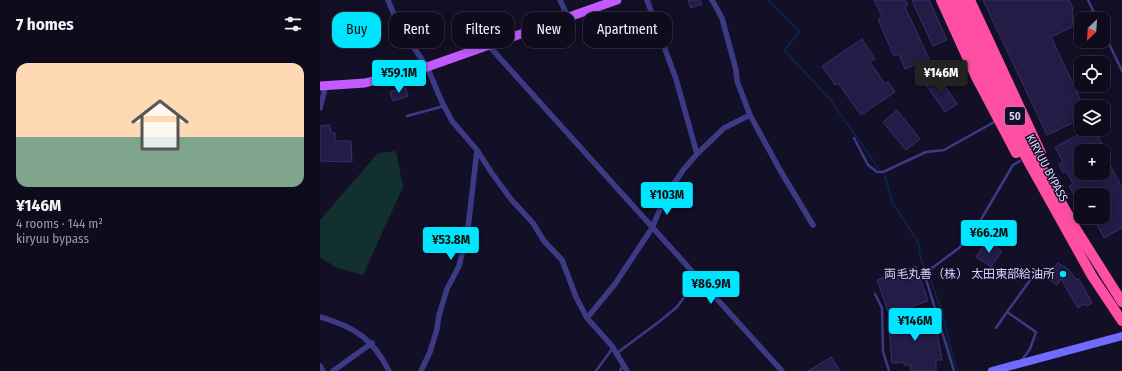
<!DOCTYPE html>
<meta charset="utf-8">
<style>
body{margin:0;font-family:"Fira Sans Condensed","Noto Sans JP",sans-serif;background:#1c1929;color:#f1f3f6;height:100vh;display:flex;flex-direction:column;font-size:15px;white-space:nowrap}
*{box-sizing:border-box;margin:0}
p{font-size:13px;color:#9b9ba3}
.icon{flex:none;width:22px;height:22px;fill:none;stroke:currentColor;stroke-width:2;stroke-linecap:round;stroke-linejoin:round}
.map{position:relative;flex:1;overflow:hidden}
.panel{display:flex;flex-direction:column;background:#0e0b1c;width:320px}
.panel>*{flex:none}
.banner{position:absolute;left:12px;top:12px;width:380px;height:36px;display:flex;gap:8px}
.needle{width:26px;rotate:205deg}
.tools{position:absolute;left:754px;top:12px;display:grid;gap:8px}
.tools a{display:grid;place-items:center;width:36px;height:36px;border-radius:8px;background:#0e0b1c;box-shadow:0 2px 10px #0003,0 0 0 1px #2e2b3b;font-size:20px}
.price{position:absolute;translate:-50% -34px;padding:0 9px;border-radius:4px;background:#00e5ff;color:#111;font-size:13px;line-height:26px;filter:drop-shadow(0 1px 2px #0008)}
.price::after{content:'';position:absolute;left:50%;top:24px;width:12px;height:9px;margin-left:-6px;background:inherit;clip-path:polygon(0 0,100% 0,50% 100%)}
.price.current{background:#222;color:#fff}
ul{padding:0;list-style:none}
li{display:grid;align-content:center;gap:8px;height:212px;padding:0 16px}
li+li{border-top:1px solid #2e2b3b}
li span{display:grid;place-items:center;height:124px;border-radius:12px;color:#555}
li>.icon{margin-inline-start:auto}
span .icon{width:72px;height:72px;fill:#fffc;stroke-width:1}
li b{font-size:17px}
h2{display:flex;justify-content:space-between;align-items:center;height:48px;padding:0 16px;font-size:17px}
.pill{padding:0 14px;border-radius:12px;background:#0e0b1c;box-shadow:0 2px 10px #0003,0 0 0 1px #2e2b3b;font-size:14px;line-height:36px}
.pill.current{background:#00e5ff;color:#111}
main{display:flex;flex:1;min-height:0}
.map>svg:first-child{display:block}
.green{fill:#12302f}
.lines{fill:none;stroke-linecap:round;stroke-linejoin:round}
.stream{stroke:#0c2248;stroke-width:2}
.building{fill:#241b47;stroke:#3b2d73}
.lane{stroke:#3d3a85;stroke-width:2.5}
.street{stroke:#3d3a85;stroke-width:5.5}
.secondary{stroke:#6f6bff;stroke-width:8}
.primary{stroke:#c25bff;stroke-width:9}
.highway{stroke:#ff4fa3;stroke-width:10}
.poi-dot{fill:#00e5ff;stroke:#130f26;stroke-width:1.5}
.labels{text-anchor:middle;stroke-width:3;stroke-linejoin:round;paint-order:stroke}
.shield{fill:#130f26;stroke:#9e99be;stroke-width:1}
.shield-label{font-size:11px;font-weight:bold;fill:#d9d4ff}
.street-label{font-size:12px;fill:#d9d4ff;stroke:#130f26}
.poi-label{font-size:12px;fill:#d9d4ff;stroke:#130f26;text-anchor:end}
</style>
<main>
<section class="panel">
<h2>7 homes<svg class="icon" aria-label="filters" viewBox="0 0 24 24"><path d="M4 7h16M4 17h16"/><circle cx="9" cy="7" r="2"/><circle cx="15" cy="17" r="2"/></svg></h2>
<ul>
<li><span style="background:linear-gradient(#ffd9b3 60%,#7fa58c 0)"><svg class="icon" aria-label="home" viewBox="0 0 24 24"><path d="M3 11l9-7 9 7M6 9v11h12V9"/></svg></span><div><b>¥146M</b><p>4 rooms · 144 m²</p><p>kiryuu bypass</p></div></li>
</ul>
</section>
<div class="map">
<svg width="802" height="371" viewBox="0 0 802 371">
<rect width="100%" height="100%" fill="#130f26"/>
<path class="green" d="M76 151 83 187 43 275 17 268 0 257V220L58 153Z"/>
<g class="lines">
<path class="stream" d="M448 0 480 32 464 50 509 98 559 169
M565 177C569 186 569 196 574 205L598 242 601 260 607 273
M610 278 622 312 633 358 638 371"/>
</g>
<path class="building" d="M368 0H380L382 4 371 8Z
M554 0H585L588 5 585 7 609 59 585 69 579 54 574 56 558 19 562 17Z
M595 0H609L627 40 613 46 592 1Z
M663 0H749L753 8 752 27 731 37 764 107H761V119L727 135Z
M141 26 151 36 141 45 132 34Z
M542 39 555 59 550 62 565 84 568 82 575 92 541 115 518 83 515 85 502 66Z
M618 76 637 104 625 112 606 85Z
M85 87 88 96 73 101 70 92Z
M577 110 600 139 586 150 563 122Z
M10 125 11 133H15V141H31L32 162 0 161V126Z
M760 129H774L786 151H761V173H783V152L802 187V228L784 238 773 217H783V195H761V207L749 186 753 184 746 171 743 173 739 164 743 162 735 147 762 133Z
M667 241 682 251 671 267 656 257Z
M738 263 748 269 757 280 759 279 772 303 766 306 764 304 758 308 741 279 737 285 726 277Z
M596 266 608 301 569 314 557 280Z
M614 315 622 360H616V371H591L590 365H584V362L572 363 568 317Z
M511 357 520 371H488Z"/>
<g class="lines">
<path class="lane" d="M768 0 777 19
M783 31 802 71
M87 116 124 106
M534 138 548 165 557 172H563L606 152 624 150 676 121
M555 294 562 308 563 351 569 371
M676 328 687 312
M297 353 340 321 357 307 378 278
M702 360 710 349 716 332 687 312 711 279
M276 371 292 349
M300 371 303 365
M634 371 606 279 612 268 639 248 659 223 693 165 700 161"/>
<path class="street" d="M68 0 78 24 107 67 122 102 132 121 157 150 171 172 190 198 213 223 224 241 242 260 256 297 267 318 292 346 307 371
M240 0 248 17
M327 0 356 79 377 154
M392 0 402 18 416 70 417 81 430 115 460 170 493 225
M168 45 462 371
M0 108 6 85
M0 317C35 327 53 339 69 371
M267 318 295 284 332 228 346 195 364 169 377 154 404 128 430 115
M0 366 3 371
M13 371 52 343
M101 371 110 352 117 329 119 315 127 289 139 266 148 228 157 150"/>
<path class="secondary" d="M672 371 802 336"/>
<path class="primary" d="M0 86 45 83 107 67 297 0"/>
<path class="highway" d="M621 0 656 77 696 153
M630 0 699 145 772 276 802 321
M640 0 707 141 756 229 802 302
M650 0 721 153"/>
</g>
<circle class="poi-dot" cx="743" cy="274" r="4"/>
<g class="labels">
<rect class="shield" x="685" y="107" width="20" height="18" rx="3"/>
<g class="shield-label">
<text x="695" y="120">50</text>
</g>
<g class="street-label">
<text transform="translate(727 168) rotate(62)" y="4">KIRYUU BYPASS</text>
</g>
<g class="poi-label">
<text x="735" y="278">両毛丸善（株） 太田東部給油所</text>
</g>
</g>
</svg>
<div class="tools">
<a><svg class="needle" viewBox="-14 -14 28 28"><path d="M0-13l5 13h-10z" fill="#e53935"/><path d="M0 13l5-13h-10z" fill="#9b9ba3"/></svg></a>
<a><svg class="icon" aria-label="locate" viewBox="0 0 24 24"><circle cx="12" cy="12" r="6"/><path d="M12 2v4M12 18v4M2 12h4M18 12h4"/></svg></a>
<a><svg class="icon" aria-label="layers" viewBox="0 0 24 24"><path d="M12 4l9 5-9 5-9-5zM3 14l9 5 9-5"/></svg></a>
<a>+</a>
<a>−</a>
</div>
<b class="price" style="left:79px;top:94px">¥59.1M</b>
<b class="price current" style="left:621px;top:94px">¥146M</b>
<b class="price" style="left:347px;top:216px">¥103M</b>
<b class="price" style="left:669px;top:254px">¥66.2M</b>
<b class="price" style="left:131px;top:261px">¥53.8M</b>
<b class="price" style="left:391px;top:305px">¥86.9M</b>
<b class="price" style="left:595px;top:342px">¥146M</b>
<div class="banner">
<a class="pill current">Buy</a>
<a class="pill">Rent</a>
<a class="pill">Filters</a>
<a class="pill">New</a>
<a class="pill">Apartment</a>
</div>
</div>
</main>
